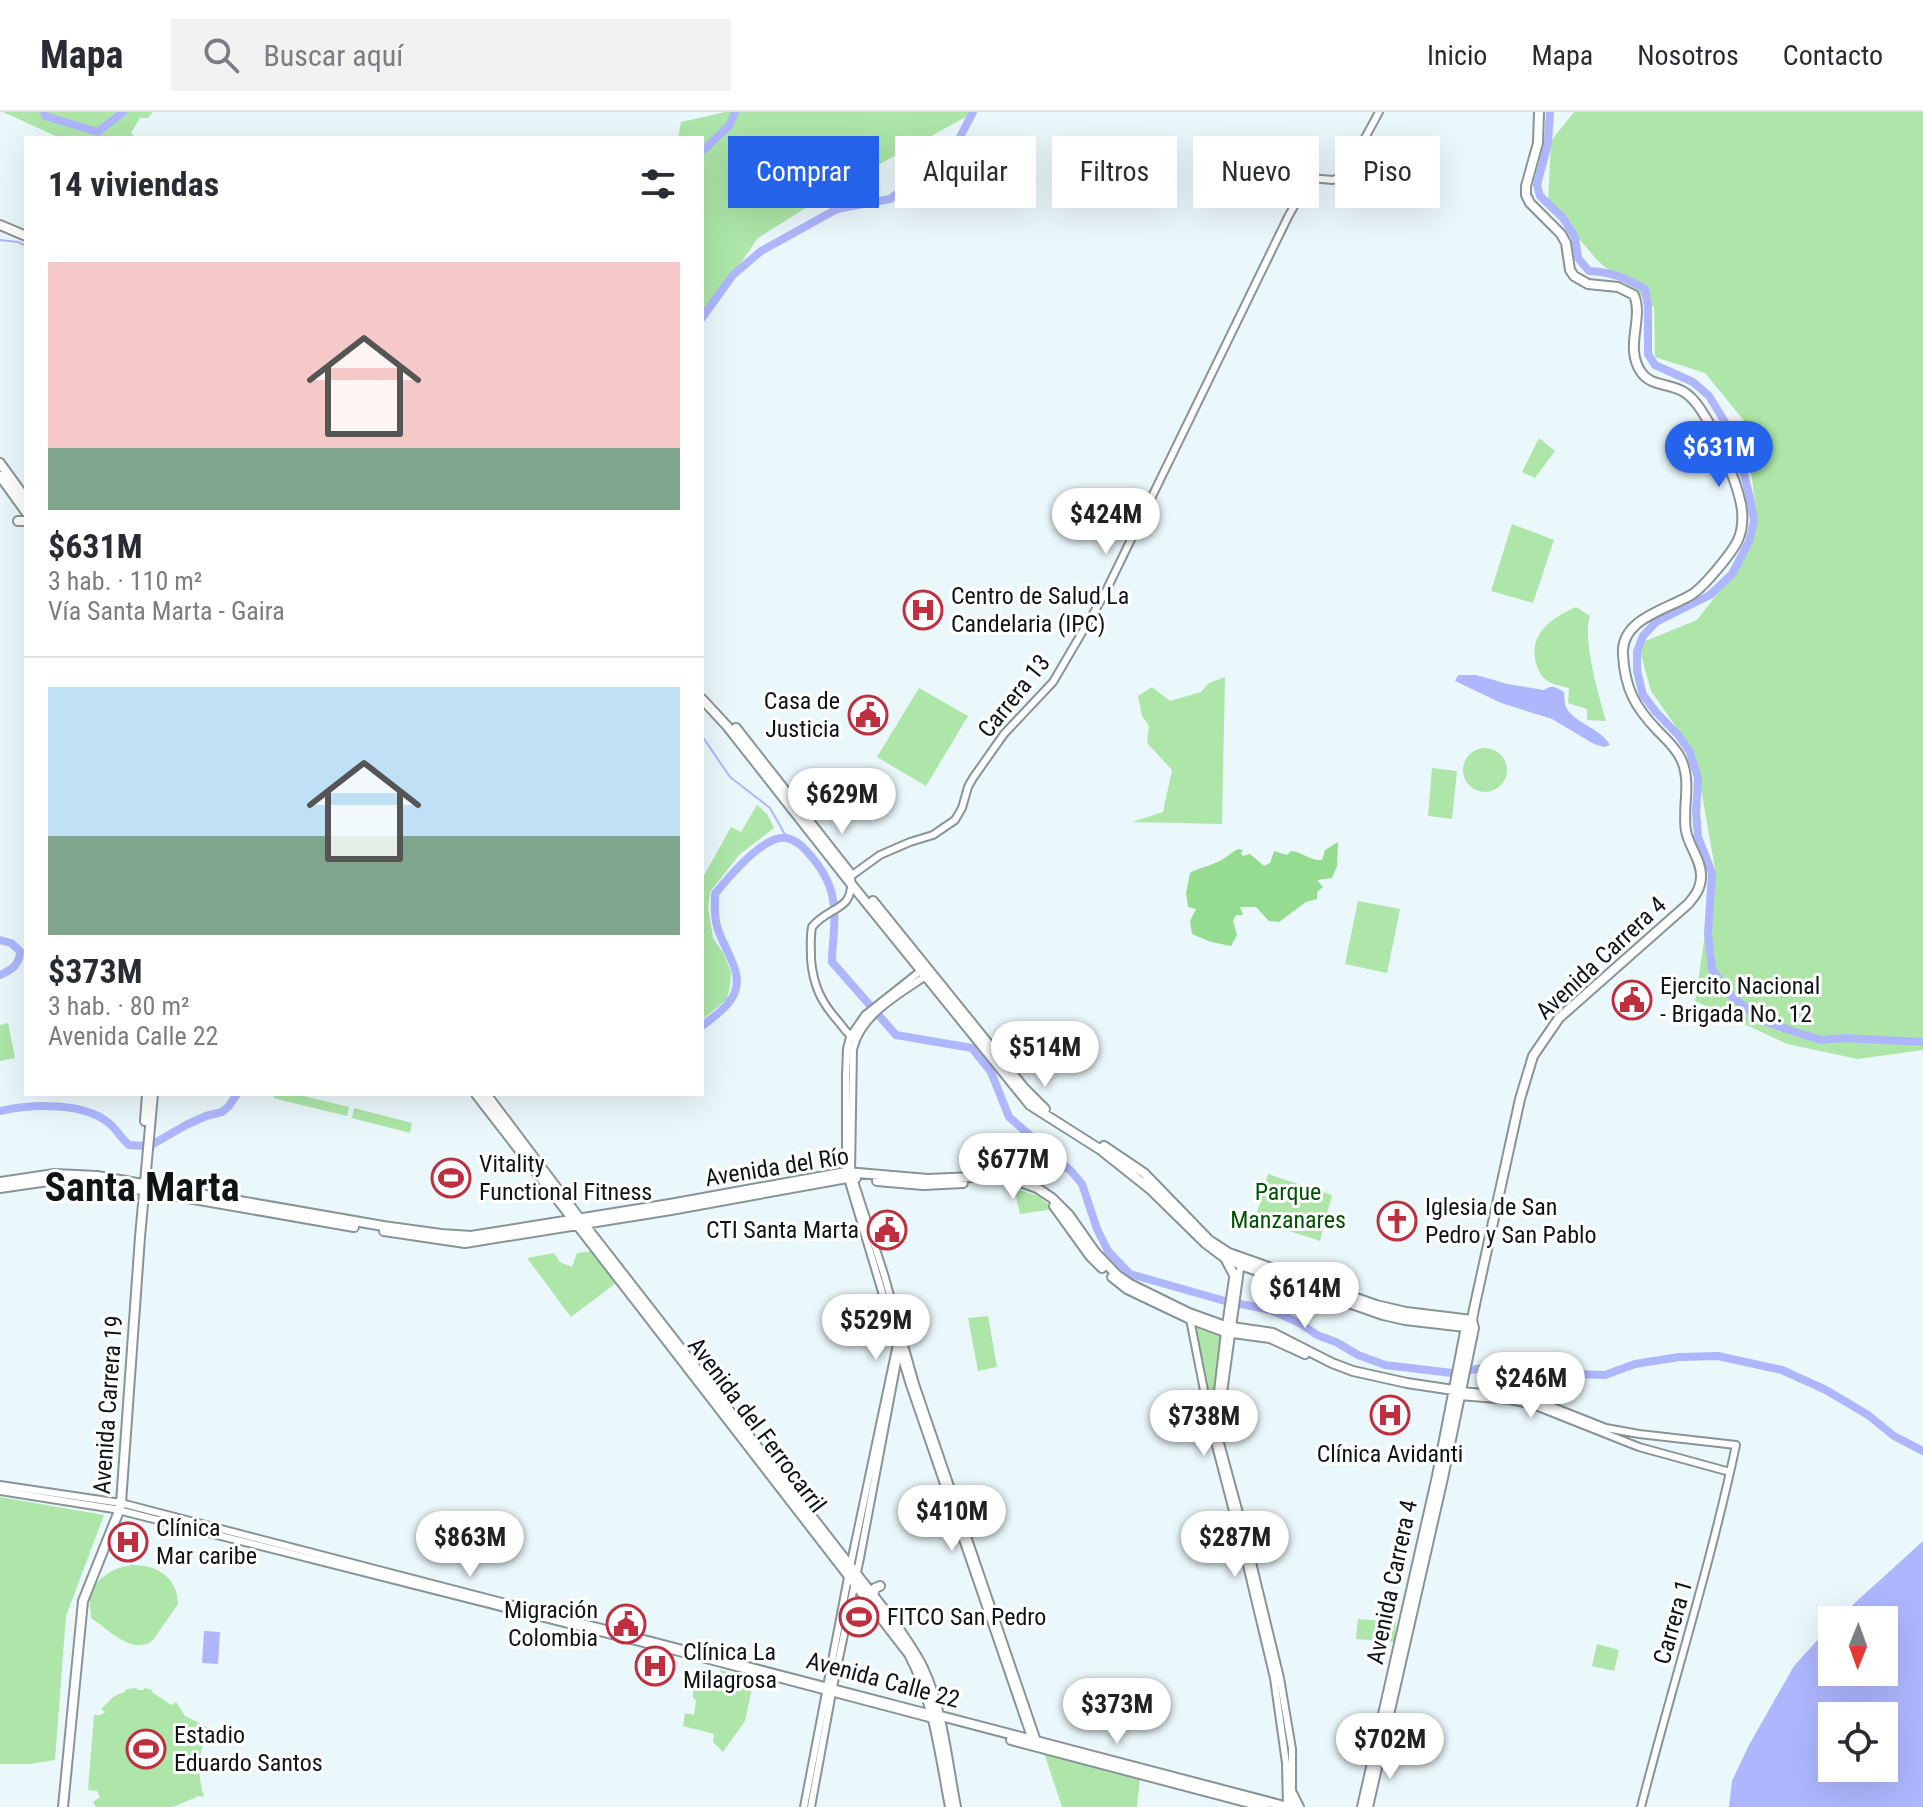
<!DOCTYPE html>
<html lang="es">
<meta charset="utf-8">
<style>
body{margin:0;font-family:"Roboto Condensed",sans-serif;background:#f2f2f3;color:#2b2b33;height:100vh;display:flex;flex-direction:column;font-size:30px;white-space:nowrap}
*{box-sizing:border-box;margin:0}
p{font-size:26px;color:#7c7c81}
.icon{flex:none;width:44px;height:44px;fill:none;stroke:currentColor;stroke-width:2;stroke-linecap:round;stroke-linejoin:round}
.map{position:relative;flex:1;overflow:hidden}
.sheet{position:absolute;left:24px;top:24px;width:680px;height:960px;display:flex;flex-direction:column;background:#fff;border-radius:0px;box-shadow:0 8px 32px #0002}
.sheet>*{flex:none}
.banner{position:absolute;left:728px;top:24px;width:760px;height:72px;display:flex;gap:16px}
.needle{width:52px;rotate:181deg}
.fabs{position:absolute;left:1818px;top:1494px;display:grid;gap:16px}
.fabs a{display:grid;place-items:center;width:80px;height:80px;border-radius:0px;background:#fff;box-shadow:0 8px 32px #0002;font-size:40px}
.price{position:absolute;translate:-50% -68px;padding:0 18px;border-radius:28px;background:#fff;color:#222;font-size:26px;line-height:52px;filter:drop-shadow(0 2px 4px #0008)}
.price::after{content:'';position:absolute;left:50%;top:48px;width:24px;height:18px;margin-left:-12px;background:inherit;clip-path:polygon(0 0,100% 0,50% 100%)}
.price.active{background:#2563eb;color:#fff}
ul{padding:0;list-style:none}
li{display:grid;align-content:center;gap:16px;height:424px;padding:0 24px}
li+li{border-top:2px solid #e1e1e2}
li span{display:grid;place-items:center;height:248px;border-radius:0px;color:#555}
li>.icon{margin-inline-start:auto}
span .icon{width:144px;height:144px;fill:#fffc;stroke-width:1}
li b{font-size:34px}
h2{display:flex;justify-content:space-between;align-items:center;height:96px;padding:0 24px;font-size:34px}
.chip{padding:0 28px;border-radius:0px;background:#fff;box-shadow:0 8px 32px #0002;font-size:28px;line-height:72px}
.chip.active{background:#2563eb;color:#fff}
header{display:flex;align-items:center;gap:48px;box-sizing:border-box;height:112px;padding:0 40px;background:#fff;border-bottom:2px solid #e1e1e2}
header strong{font-size:38px}
nav{display:flex;gap:44px;margin-inline-start:auto;font-size:28px}
.search{width:560px;height:72px;background:#f2f2f3;display:flex;align-items:center;gap:20px;box-sizing:border-box;padding:0 28px;border-radius:0px;color:#7c7c81;font-size:30px}
.map>svg:first-child{display:block}
.green{fill:#ade6a8}
.forest{fill:#95dc90}
.water{fill:#aeb7fe;fill-rule:evenodd}
.lines{fill:none;stroke-linecap:round;stroke-linejoin:round}
.stream{stroke:#aeb7fe;stroke-width:2}
.river{stroke:#aeb7fe;stroke-width:8}
.minor-casing{stroke:#889497;stroke-width:10}
.major-casing{stroke:#889497;stroke-width:12}
.minor{stroke:#fff;stroke-width:6}
.major{stroke:#fff;stroke-width:8}
.labels{text-anchor:middle;stroke-width:6;stroke-linejoin:round;paint-order:stroke}
.poi-label{font-size:24px;fill:#0f1415;stroke:#fff;text-anchor:start}
.street-label{font-size:24px;fill:#0f1415;stroke:#fff}
.park-label{font-size:24px;fill:#015004;stroke:#fff}
.town-label{font-size:40px;font-weight:bold;fill:#0f1415;stroke:#fff}
</style>
<header>
<strong>Mapa</strong>
<div class="search"><svg class="icon" aria-label="search" viewBox="0 0 24 24"><circle cx="10" cy="10" r="6"/><path d="M15 15l6 6"/></svg>Buscar aquí</div>
<nav><a>Inicio</a><a>Mapa</a><a>Nosotros</a><a>Contacto</a></nav>
</header>
<div class="map">
<svg width="1923" height="1695" viewBox="0 0 1923 1695">
<rect width="100%" height="100%" fill="#ebf8fb"/>
<path class="green" d="M3 0H153L148 6H140L131 21 136 26H60Z
M725 0H975L847 70 758 126 715 188 702 204V26H678L681 10Z
M1574 0H1923V938L1858 947 1787 932 1695 889 1715 757 1695 642 1651 579 1638 532 1697 508 1746 444 1756 399 1745 310 1705 261 1655 245 1654 195 1598 149 1548 91 1551 29Z
M1539 326 1555 339 1535 366 1522 360Z
M1512 412 1554 428 1533 491 1491 479Z
M1576 495 1590 504C1582 529 1599 583 1606 609L1587 608V597L1568 591 1569 576C1561 574 1550 572 1545 567 1540 563 1538 557 1536 551 1528 521 1553 505 1576 495Z
M1225 565 1222 712 1132 710 1163 700 1172 658 1147 631 1149 614 1142 604 1138 584 1152 575 1170 589 1201 580 1209 571Z
M919 576 968 604 926 674 877 645Z
M1463 658a22 22 0 1 1 44 0a22 22 0 1 1-44 0Z
M1432 656 1457 659 1452 707 1428 704Z
M757 693 767 702 774 716 740 742 710 780 708 796 713 826 724 842 731 860 730 875 727 887 702 908V767L731 715 741 720Z
M1358 789 1400 797 1387 861 1345 852Z
M8 911 15 946 0 949V913Z
M275 982H295L349 995 347 1004 273 986Z
M354 996 412 1011 410 1021 352 1006Z
M1268 1062 1332 1083 1320 1129 1255 1108Z
M1014 1076 1038 1084 1054 1097 1020 1102Z
M592 1139 616 1171 571 1205 527 1146 554 1141 560 1150 572 1155 577 1141Z
M988 1204 997 1255 978 1259 968 1206Z
M1193 1211 1223 1222 1212 1306Z
M0 1385 104 1403 66 1504 55 1648 29 1652H0Z
M132 1453C158 1453 177 1465 178 1492L153 1528C134 1545 108 1517 91 1506 91 1500 89 1492 90 1485 95 1466 114 1455 132 1453Z
M1358 1507 1396 1510 1394 1530 1356 1527Z
M1597 1532 1619 1538 1614 1559 1592 1554Z
M720 1558 754 1567 745 1609 723 1640 713 1630 714 1622 683 1614 685 1601 694 1603 696 1588 693 1586V1575L685 1573 688 1561 698 1563 699 1561 718 1565Z
M137 1576V1578H144V1576L152 1578V1580L171 1593 176 1590 185 1604 209 1616C199 1638 196 1661 204 1684L202 1685 199 1684 173 1695H96L93 1690 100 1685 97 1679 88 1678 94 1603H101L105 1600 101 1597 113 1585 126 1579V1577Z
M1044 1641 1140 1666 1137 1695H1062Z"/>
<path class="forest" d="M1338 730 1337 754 1332 766 1317 768 1323 775 1317 780V787L1306 790 1279 810 1269 809 1256 795H1240L1243 803H1236L1233 809 1237 823 1231 834 1211 830 1192 822 1190 809 1196 797 1188 795 1186 781 1190 761C1198 756 1207 755 1215 751 1224 748 1230 741 1238 737L1243 738 1241 742 1243 744 1250 742 1264 754 1270 751 1274 739 1287 743 1291 739C1304 740 1309 749 1322 748L1325 738Z"/>
<path class="water" d="M1458 563H1476L1508 572 1544 578C1552 572 1556 575 1564 580 1564 580 1565 593 1565 593 1571 610 1601 616 1610 633L1604 635 1594 632 1552 607 1501 591 1455 569Z
M1923 1429V1695H1729L1732 1669 1749 1633 1794 1554 1832 1512V1560H1884V1508H1836ZM1832 1604H1884V1656H1832Z
M204 1519 220 1520 218 1552 202 1551Z"/>
<g class="lines">
<path class="stream" d="M0 128 18 130 26 134
M702 624 730 665 770 696 787 726"/>
<path class="river" d="M44 0 45 4 98 20 123 0
M1550 0 1548 31 1537 73 1540 84 1563 106 1575 125 1578 146 1589 159C1611 160 1626 166 1645 177L1648 194V242L1655 253 1693 270 1709 284 1725 310 1740 347 1750 386 1754 409 1749 430 1732 462 1710 483 1656 510 1643 524 1637 539V559L1643 583 1656 600 1679 624 1690 640 1698 666 1696 700 1698 725 1712 761 1708 822 1712 857 1730 883 1761 908 1795 920 1821 928 1845 926 1923 930
M702 39 729 14 735 0
M702 206 733 163 761 139 837 97 890 87 918 66 958 29 973 0
M0 828 11 831 20 839C20 852 12 858 0 863
M702 914C711 907 723 899 730 889 749 864 723 838 717 814 714 804 715 793 715 782 728 766 763 723 786 726 797 728 804 736 811 744 821 756 831 772 833 788 837 808 832 830 832 850L896 923 972 936 991 960 1009 1005 1071 1059 1082 1072 1097 1117 1108 1139 1130 1162 1225 1189 1271 1198 1301 1212 1317 1223 1336 1230 1358 1243 1385 1253 1452 1261 1521 1250 1575 1262 1605 1263 1635 1252 1679 1245 1718 1244 1782 1258 1826 1278 1868 1303 1894 1324 1923 1339
M0 999C31 992 87 989 112 1014 118 1020 122 1027 129 1033L145 1034 153 1032 186 1013 206 1004 222 1000 229 994 237 982"/>
<defs>
<path id="minor" d="M923 857 865 903 850 925 847 937 846 963V1060L910 1273 1033 1631
M927 863C899 883 862 901 853 937L851 1060 884 1162 915 1272 1038 1632
M856 927C847 923 844 916 838 909 821 890 813 873 811 847 811 836 810 825 812 815 831 792 854 801 851 764L880 743 910 730 933 723 955 708 962 696 968 675 973 666 1004 622 1053 570 1104 483 1288 105 1310 66 1333 68 1345 63 1379 0
M1241 1150 1218 1317 1220 1331 1249 1438 1280 1566 1292 1637V1695
M1234 1160 1225 1220 1213 1322 1246 1449 1274 1566 1286 1651 1287 1695
M1190 1207 1211 1314
M1460 1279 1509 1283 1535 1288 1606 1316 1639 1322 1736 1333C1710 1455 1672 1574 1641 1695
M1459 1284 1510 1288 1533 1293 1639 1335 1730 1360
M0 1373 121 1391 932 1602
M0 1379 114 1397 679 1540 933 1607
M804 1695 850 1455 897 1232
M811 1695 833 1575 860 1446 899 1239"/>
<path id="major" d="M0 113 26 124
M0 351 26 387
M0 364 26 400
M18 409H26
M702 587 727 614 852 773 1030 993 1101 1038 1150 1077 1205 1131 1225 1146 1246 1155 1383 1203 1405 1208 1474 1216
M736 616 849 760
M873 789 1024 976 1045 997
M476 982 909 1542C934 1589 940 1643 950 1695
M486 982 580 1107 897 1514C906 1528 916 1541 923 1556 943 1599 947 1649 956 1695
M145 1009 147 982
M1104 1034 1144 1061 1209 1128 1229 1141 1376 1193 1406 1200 1472 1208
M877 1069 923 1073 963 1071
M0 1070 54 1062 97 1064 383 1114 441 1122 471 1124 670 1092 846 1060 928 1067 996 1064 1009 1066 1037 1076 1052 1086 1069 1103 1095 1140 1117 1163 1130 1172 1189 1201 1225 1214 1273 1221 1332 1251 1353 1259 1407 1271 1460 1279
M0 1076 55 1068 96 1070 354 1115
M1054 1094 1090 1144 1102 1156
M384 1119 465 1131 671 1098 847 1066H856
M1225 1146 1234 1163
M1112 1165 1127 1177 1190 1207 1225 1220 1270 1226 1305 1242
M873 1484 875 1476 880 1474
M937 1603 1288 1695
M1011 1628 1265 1695
M1292 1681 1299 1695
M63 1695 83 1489 119 1399 121 1391 140 1125 153 982
M1362 1695 1437 1364 1464 1225 1466 1215 1469 1212
M1368 1695 1443 1366 1474 1216 1472 1208 1474 1197 1520 987 1533 944 1559 906 1688 792C1695 784 1701 776 1701 765 1702 749 1689 735 1686 719 1682 696 1692 669 1681 647 1676 636 1666 627 1658 619 1635 595 1625 577 1623 543 1620 507 1666 498 1691 483 1703 476 1732 441 1738 428 1742 419 1743 409 1742 398 1739 372 1707 293 1684 280 1671 271 1651 275 1641 260 1624 235 1644 207 1634 183L1618 175 1588 172 1574 164 1570 158 1566 131 1561 122 1530 91 1526 83V74L1538 31 1539 0"/>
</defs>
<use href="#minor" class="minor-casing"/>
<use href="#major" class="major-casing"/>
<use href="#minor" class="minor"/>
<use href="#major" class="major"/>
</g>
<defs>
<symbol id="hospital-ring" viewBox="-11 -11 22 22"><circle r="9.5" fill="#fff" stroke="#bf2f3f" stroke-width="1.5"/><path d="M-5-5h3v3.5h4V-5h3V5h-3V1.5h-4V5h-3Z" fill="#bf2f3f"/></symbol>
<symbol id="civic-ring" viewBox="-11 -11 22 22"><circle r="9.5" fill="#fff" stroke="#bf2f3f" stroke-width="1.5"/><path d="M-.6-6.5H3V-4.5H.6V-3L4-1V1h2V6H-6V1h2V-1L-.6-3ZM-1.2 2.5V6h2.4V2.5Z" fill="#bf2f3f"/></symbol>
<symbol id="stadium-ring" viewBox="-11 -11 22 22"><circle r="9.5" fill="#fff" stroke="#bf2f3f" stroke-width="1.5"/><path d="M0-5a6.5 5 0 1 0 0 10a6.5 5 0 1 0 0-10ZM-3.5-1.8h7v3.6h-7Z" fill="#bf2f3f"/></symbol>
<symbol id="church-ring" viewBox="-11 -11 22 22"><circle r="9.5" fill="#fff" stroke="#bf2f3f" stroke-width="1.5"/><path d="M-1.2-6h2.4v3.5h3.3v2.4h-3.3V6h-2.4V-.1h-3.3v-2.4h3.3Z" fill="#bf2f3f"/></symbol>
</defs>
<g fill-rule="evenodd">
<use href="#hospital-ring" x="901" y="476" width="44" height="44"/>
<use href="#civic-ring" x="846" y="581" width="44" height="44"/>
<use href="#civic-ring" x="1610" y="866" width="44" height="44"/>
<use href="#stadium-ring" x="429" y="1044" width="44" height="44"/>
<use href="#church-ring" x="1375" y="1087" width="44" height="44"/>
<use href="#civic-ring" x="865" y="1096" width="44" height="44"/>
<use href="#hospital-ring" x="1368" y="1281" width="44" height="44"/>
<use href="#hospital-ring" x="106" y="1408" width="44" height="44"/>
<use href="#stadium-ring" x="837" y="1483" width="44" height="44"/>
<use href="#civic-ring" x="604" y="1490" width="44" height="44"/>
<use href="#hospital-ring" x="633" y="1532" width="44" height="44"/>
<use href="#stadium-ring" x="124" y="1615" width="44" height="44"/>
</g>
<g class="labels">
<g class="poi-label">
<text x="951" y="492">Centro de Salud La<tspan x="951" dy="28">Candelaria (IPC)</tspan></text>
<text x="840" y="597" text-anchor="end">Casa de<tspan x="840" dy="28">Justicia</tspan></text>
<text x="1660" y="882">Ejercito Nacional<tspan x="1660" dy="28">- Brigada No. 12</tspan></text>
<text x="479" y="1060">Vitality<tspan x="479" dy="28">Functional Fitness</tspan></text>
<text x="1425" y="1103">Iglesia de San<tspan x="1425" dy="28">Pedro y San Pablo</tspan></text>
<text x="859" y="1126" text-anchor="end">CTI Santa Marta</text>
<text x="1390" y="1350" text-anchor="middle">Clínica Avidanti</text>
<text x="156" y="1424">Clínica<tspan x="156" dy="28">Mar caribe</tspan></text>
<text x="598" y="1506" text-anchor="end">Migración<tspan x="598" dy="28">Colombia</tspan></text>
<text x="887" y="1513">FITCO San Pedro</text>
<text x="683" y="1548">Clínica La<tspan x="683" dy="28">Milagrosa</tspan></text>
<text x="174" y="1631">Estadio<tspan x="174" dy="28">Eduardo Santos</tspan></text>
</g>
<g class="street-label">
<text transform="translate(1014 584) rotate(-51)" y="8">Carrera 13</text>
<text transform="translate(1601 846) rotate(-43)" y="8">Avenida Carrera 4</text>
<text transform="translate(777 1055) rotate(-9)" y="8">Avenida del Río</text>
<text transform="translate(108 1293) rotate(-86)" y="8">Avenida Carrera 19</text>
<text transform="translate(757 1313) rotate(53)" y="8">Avenida del Ferrocarril</text>
<text transform="translate(1392 1470) rotate(-78)" y="8">Avenida Carrera 4</text>
<text transform="translate(1673 1510) rotate(-74)" y="8">Carrera 1</text>
<text transform="translate(883 1568) rotate(15)" y="8">Avenida Calle 22</text>
</g>
<g class="park-label">
<text x="1288" y="1088">Parque<tspan x="1288" dy="28">Manzanares</tspan></text>
</g>
<g class="town-label">
<text x="142" y="1089">Santa Marta</text>
</g>
</g>
</svg>
<div class="fabs">
<a><svg class="needle" viewBox="-14 -14 28 28"><path d="M0-13l5 13h-10z" fill="#e53935"/><path d="M0 13l5-13h-10z" fill="#7c7c81"/></svg></a>
<a><svg class="icon" aria-label="locate" viewBox="0 0 24 24"><circle cx="12" cy="12" r="6"/><path d="M12 2v4M12 18v4M2 12h4M18 12h4"/></svg></a>
</div>
<b class="price active" style="left:1719px;top:377px">$631M</b>
<b class="price" style="left:1106px;top:444px">$424M</b>
<b class="price" style="left:842px;top:724px">$629M</b>
<b class="price" style="left:1045px;top:977px">$514M</b>
<b class="price" style="left:1013px;top:1089px">$677M</b>
<b class="price" style="left:1305px;top:1218px">$614M</b>
<b class="price" style="left:876px;top:1250px">$529M</b>
<b class="price" style="left:1531px;top:1308px">$246M</b>
<b class="price" style="left:1204px;top:1346px">$738M</b>
<b class="price" style="left:952px;top:1441px">$410M</b>
<b class="price" style="left:470px;top:1467px">$863M</b>
<b class="price" style="left:1235px;top:1467px">$287M</b>
<b class="price" style="left:1117px;top:1634px">$373M</b>
<b class="price" style="left:1390px;top:1669px">$702M</b>
<div class="banner">
<a class="chip active">Comprar</a>
<a class="chip">Alquilar</a>
<a class="chip">Filtros</a>
<a class="chip">Nuevo</a>
<a class="chip">Piso</a>
</div>
<section class="sheet">
<h2>14 viviendas<svg class="icon" aria-label="filters" viewBox="0 0 24 24"><path d="M4 7h16M4 17h16"/><circle cx="9" cy="7" r="2"/><circle cx="15" cy="17" r="2"/></svg></h2>
<ul>
<li><span style="background:linear-gradient(#f6c9c9 75%,#7fa58c 0)"><svg class="icon" aria-label="home" viewBox="0 0 24 24"><path d="M3 11l9-7 9 7M6 9v11h12V9"/></svg></span><div><b>$631M</b><p>3 hab. · 110 m²</p><p>Vía Santa Marta - Gaira</p></div></li>
<li><span style="background:linear-gradient(#bfe0f5 60%,#7fa58c 0)"><svg class="icon" aria-label="home" viewBox="0 0 24 24"><path d="M3 11l9-7 9 7M6 9v11h12V9"/></svg></span><div><b>$373M</b><p>3 hab. · 80 m²</p><p>Avenida Calle 22</p></div></li>
</ul>
</section>
</div>
